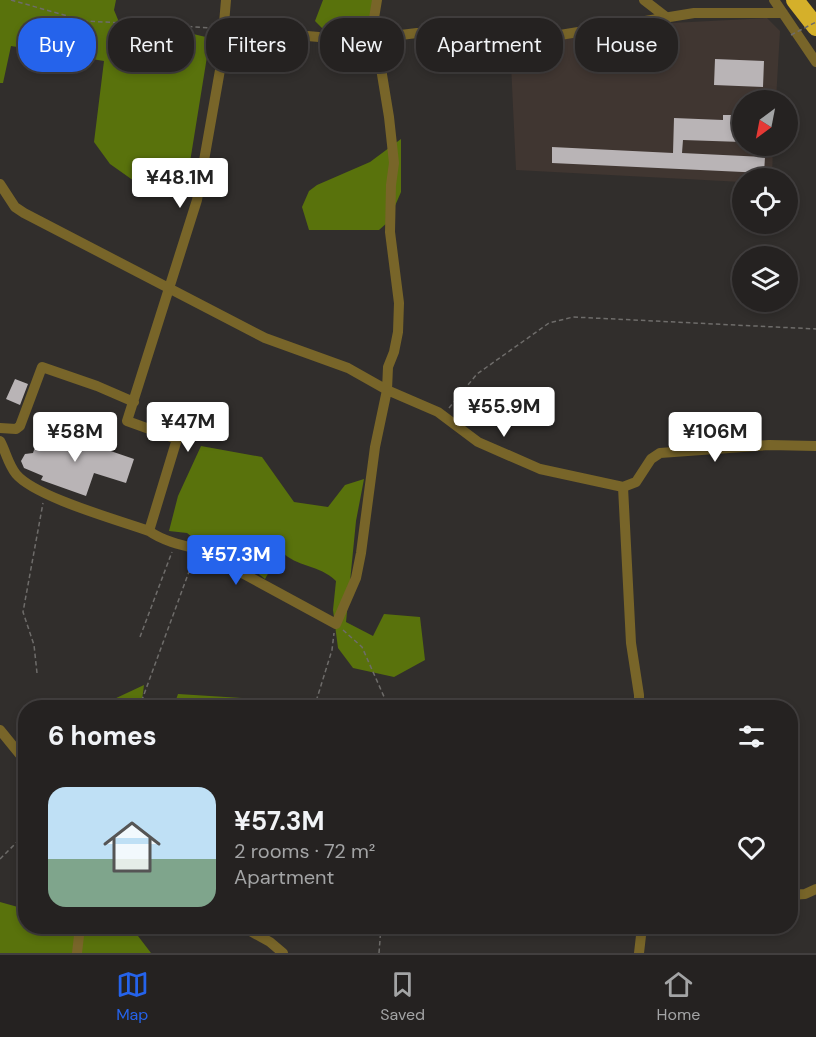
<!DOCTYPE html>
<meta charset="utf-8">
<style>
body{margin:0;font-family:"DM Sans",sans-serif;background:#312f2e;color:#f1f3f6;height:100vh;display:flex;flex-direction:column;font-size:22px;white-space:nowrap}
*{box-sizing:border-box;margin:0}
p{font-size:20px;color:#a3a4a5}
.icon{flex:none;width:33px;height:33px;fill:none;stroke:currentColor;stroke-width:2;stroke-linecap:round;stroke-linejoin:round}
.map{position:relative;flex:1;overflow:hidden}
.panel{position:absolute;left:18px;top:700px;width:780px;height:234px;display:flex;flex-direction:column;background:#252221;border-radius:24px;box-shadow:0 3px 9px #0003,0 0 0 2px #423f3f}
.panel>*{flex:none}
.hud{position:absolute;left:18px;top:18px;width:780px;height:54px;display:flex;gap:12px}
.needle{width:39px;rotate:212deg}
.controls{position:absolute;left:732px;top:90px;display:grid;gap:12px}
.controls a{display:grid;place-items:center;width:66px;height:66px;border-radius:50%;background:#252221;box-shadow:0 3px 9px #0003,0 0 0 2px #423f3f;font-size:30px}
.price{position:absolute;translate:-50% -51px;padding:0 14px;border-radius:6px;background:#fff;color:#222;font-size:20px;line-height:39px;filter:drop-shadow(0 2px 3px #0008)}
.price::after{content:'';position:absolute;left:50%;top:36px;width:18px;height:14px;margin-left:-9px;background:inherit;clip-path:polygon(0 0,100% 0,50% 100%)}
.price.on{background:#2563eb;color:#fff}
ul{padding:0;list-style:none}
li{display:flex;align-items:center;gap:18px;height:150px;padding:0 30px}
li span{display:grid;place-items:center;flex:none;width:168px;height:120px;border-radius:18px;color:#555}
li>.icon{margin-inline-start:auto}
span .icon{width:72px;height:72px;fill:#fffc;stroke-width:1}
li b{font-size:26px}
h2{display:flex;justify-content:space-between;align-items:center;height:72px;padding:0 30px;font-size:26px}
.tag{padding:0 21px;border-radius:24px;background:#252221;box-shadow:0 3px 9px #0003,0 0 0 2px #423f3f;font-size:21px;line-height:54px}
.tag.on{background:#2563eb;color:#fff}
.tabs{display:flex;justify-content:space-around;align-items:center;height:84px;border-top:2px solid #423f3f;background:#252221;font-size:16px;color:#a3a4a5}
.tabs a{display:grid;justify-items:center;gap:3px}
.tabs .on{color:#2563eb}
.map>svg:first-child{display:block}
.built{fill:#403631}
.forest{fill:#59720c}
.building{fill:#b9b4b6}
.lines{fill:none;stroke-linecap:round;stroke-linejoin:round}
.path{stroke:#6e6c6a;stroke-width:1.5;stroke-dasharray:4.5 3;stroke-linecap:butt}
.street{stroke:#786529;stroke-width:10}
.highway{stroke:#d5b02a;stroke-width:18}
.path-bridge{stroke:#6e6c6a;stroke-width:1.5;stroke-dasharray:4.5 3;stroke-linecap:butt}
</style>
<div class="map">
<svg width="816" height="953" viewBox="0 0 816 953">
<rect width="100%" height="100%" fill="#312e2c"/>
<path class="built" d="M767 18 780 31 776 100H742V146H773L772 178H742V182L516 170 510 43 530 42 671 23Z"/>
<path class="forest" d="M0 0H116L114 10 121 27 189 33 210 38 190 162 157 163 144 188 110 164 94 142 104 61 11 46 3 83H0Z
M323 0H376L371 25 361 41 327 33 315 21Z
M401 139V192L388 222 379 230H309L302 207 309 191 317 185 370 162Z
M201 446 262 457 294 502 328 507 345 485 364 479 356 521 346 622 373 636 384 614 420 617 425 660 394 677 353 668 338 648 333 610 336 581C319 564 297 568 281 551L265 579 251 568 205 547 187 533 169 531 178 496Z
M144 685 141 708H53L63 699 97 707Z
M178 694 242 698 241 708H173Z
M0 902 25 909 26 927H101L138 936 151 953H0Z"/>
<path class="building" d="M715 59 764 61 763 87 714 85Z
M723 115H742V142L683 140 682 153 765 157 764 173 552 163V147L673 153 674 118 723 120Z
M15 379 28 384 20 405 6 399Z
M49 430 134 459 126 483 94 473 86 496 41 480 43 476 24 468 21 461 25 454 33 453 39 435 47 437Z"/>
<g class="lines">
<path class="path" d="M11 0 85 21 214 28
M449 408 477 374 549 323 573 317 816 329
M343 630 362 647 389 708
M140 637 172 552
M37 673 34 645 23 612 43 503
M139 708 194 558
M314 708 332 650 334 633
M0 859 26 833
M379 953 381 927"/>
<path class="street" d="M644 0 666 17
M774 0 816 62
M224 29 319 37 376 38 417 33 516 32 560 35 694 13H783
M0 184 15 207 24 213 265 338 348 368 387 390 438 412 478 442 540 469 623 487 636 482 651 459 660 453 769 445 816 446
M0 428 16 429 20 426 42 367 97 386 134 402
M0 441C6 452 8 464 16 474 35 497 118 520 149 531 163 541 181 545 198 549L336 624 356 578 361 553 375 447 387 390 388 367 394 352 398 332 399 303 390 232 391 185 394 163 389 117 376 38 374 18 377 0
M623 487 631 643 639 695V708
M149 531 177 439 127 421 197 200 220 70 226 0
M0 730 26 762
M790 895 805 894 816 889
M243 927 270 942 283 953
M77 953 80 927
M639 953 642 927"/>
<path class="highway" d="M795 0 816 27"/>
<path class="path-bridge" d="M791 35 816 22"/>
</g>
</svg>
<div class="controls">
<a><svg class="needle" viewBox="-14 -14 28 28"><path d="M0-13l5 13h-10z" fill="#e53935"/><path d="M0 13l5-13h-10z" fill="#a3a4a5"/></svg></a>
<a><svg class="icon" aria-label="locate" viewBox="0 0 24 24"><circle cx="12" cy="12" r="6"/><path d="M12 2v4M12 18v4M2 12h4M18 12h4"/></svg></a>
<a><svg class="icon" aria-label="layers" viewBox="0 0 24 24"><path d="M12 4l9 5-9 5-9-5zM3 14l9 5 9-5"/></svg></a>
</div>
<b class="price" style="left:180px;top:209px">¥48.1M</b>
<b class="price" style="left:504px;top:438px">¥55.9M</b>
<b class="price" style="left:188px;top:453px">¥47M</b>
<b class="price" style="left:75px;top:463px">¥58M</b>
<b class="price" style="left:715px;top:463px">¥106M</b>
<b class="price on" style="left:236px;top:586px">¥57.3M</b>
<div class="hud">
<a class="tag on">Buy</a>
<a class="tag">Rent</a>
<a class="tag">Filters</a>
<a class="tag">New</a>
<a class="tag">Apartment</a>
<a class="tag">House</a>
</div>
<section class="panel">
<h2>6 homes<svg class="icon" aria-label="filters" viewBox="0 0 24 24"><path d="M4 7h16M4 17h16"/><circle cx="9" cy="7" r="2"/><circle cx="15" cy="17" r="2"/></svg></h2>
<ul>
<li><span style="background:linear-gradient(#bfe0f5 60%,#7fa58c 0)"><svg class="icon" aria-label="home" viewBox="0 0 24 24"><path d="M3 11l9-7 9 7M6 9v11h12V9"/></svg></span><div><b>¥57.3M</b><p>2 rooms · 72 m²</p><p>Apartment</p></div><svg class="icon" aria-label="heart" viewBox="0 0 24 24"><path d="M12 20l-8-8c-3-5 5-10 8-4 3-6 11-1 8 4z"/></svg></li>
</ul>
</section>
</div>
<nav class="tabs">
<a class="on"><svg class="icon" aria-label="map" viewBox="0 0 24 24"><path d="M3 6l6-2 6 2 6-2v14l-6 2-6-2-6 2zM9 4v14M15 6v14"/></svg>Map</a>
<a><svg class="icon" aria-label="saved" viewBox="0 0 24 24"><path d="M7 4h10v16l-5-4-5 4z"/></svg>Saved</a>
<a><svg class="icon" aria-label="home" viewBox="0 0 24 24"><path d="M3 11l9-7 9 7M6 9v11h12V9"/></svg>Home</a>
</nav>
